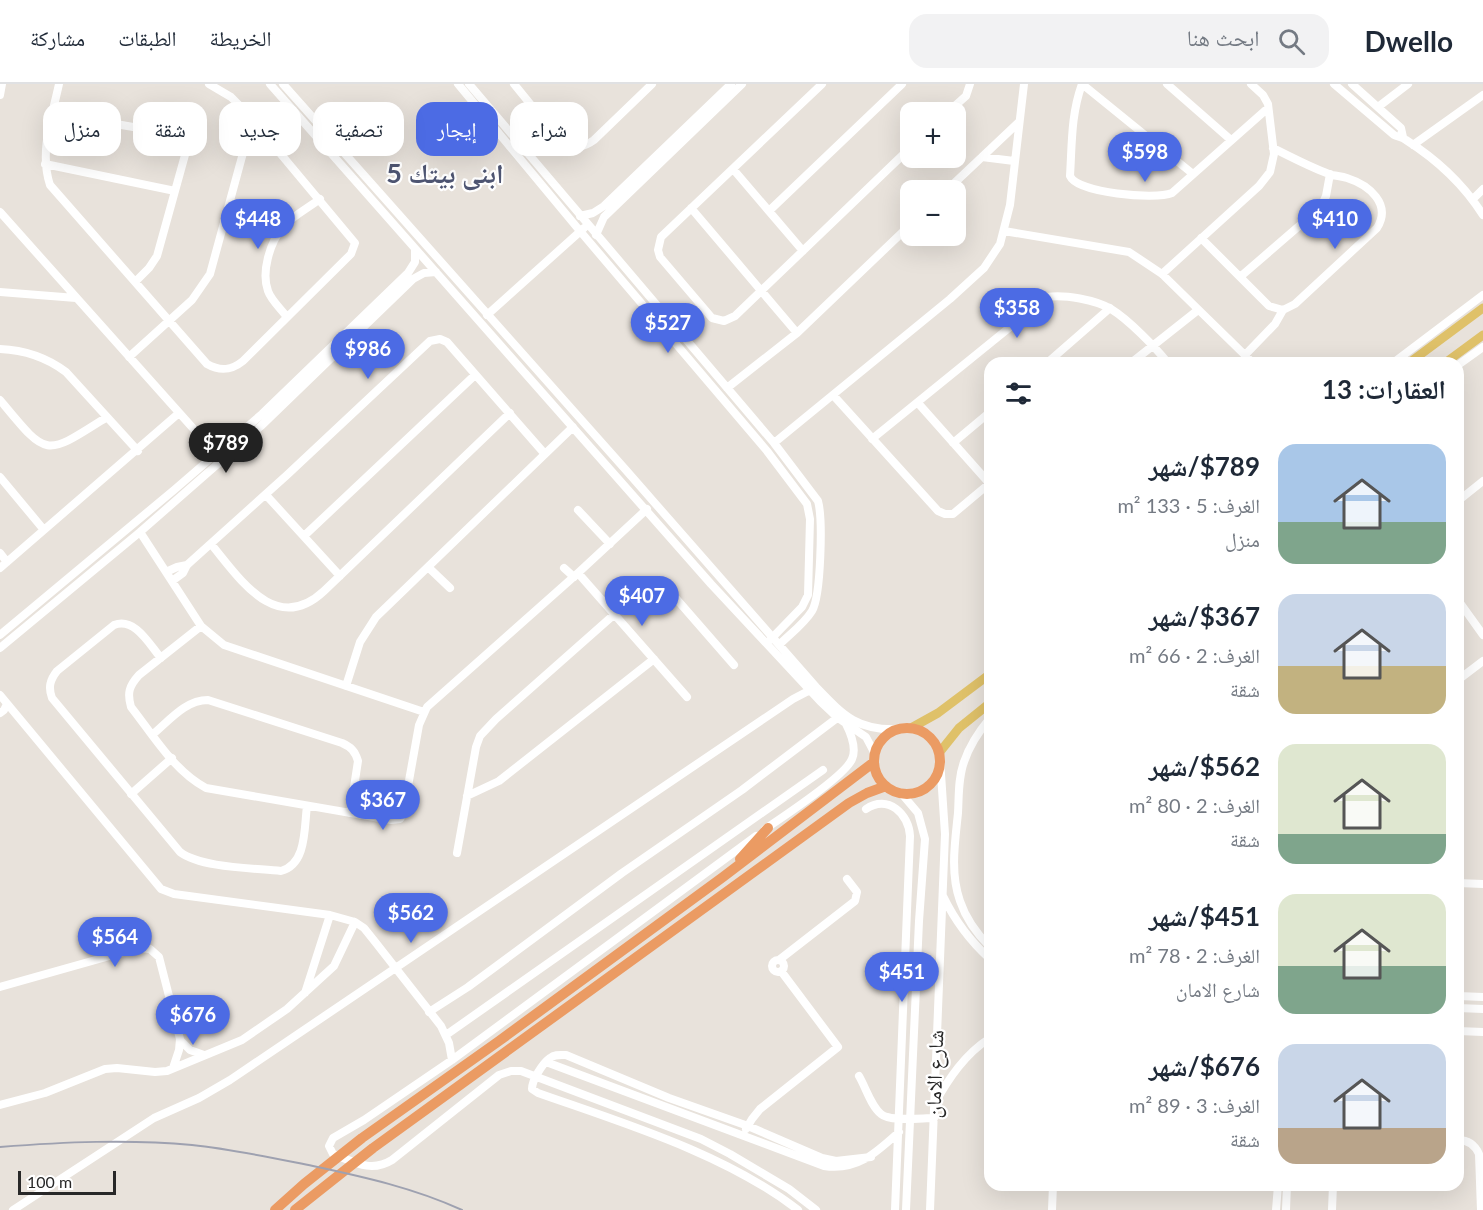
<!DOCTYPE html>
<html lang="ar">
<meta charset="utf-8">
<style>
body{margin:0;font-family:Lato,"Noto Naskh Arabic",sans-serif;background:#f2f2f3;color:#1f2937;direction:rtl;height:100vh;display:flex;flex-direction:column;font-size:22px;white-space:nowrap}
*{box-sizing:border-box;margin:0}
p{font-size:20px;color:#747a83}
.icon{flex:none;width:33px;height:33px;fill:none;stroke:currentColor;stroke-width:2;stroke-linecap:round;stroke-linejoin:round}
.map{position:relative;flex:1;overflow:hidden;direction:ltr}
.panel{position:absolute;left:984px;top:273px;width:480px;height:834px;display:flex;flex-direction:column;background:#fff;border-radius:18px;box-shadow:0 6px 24px #0002;direction:rtl}
.panel>*{flex:none}
.guide{position:absolute;left:18px;top:18px;width:570px;height:54px;direction:rtl;display:flex;gap:12px}
.controls{position:absolute;left:900px;top:18px;display:grid;gap:12px}
.controls a{display:grid;place-items:center;width:66px;height:66px;border-radius:12px;background:#fff;box-shadow:0 6px 24px #0002;font-size:30px}
.scale{position:absolute;left:18px;bottom:15px;width:98px;box-sizing:border-box;padding-left:6px;border:3px solid #282828;border-top:0;font-size:16px;line-height:21px;white-space:nowrap;color:#282828;-webkit-text-stroke:4px #fff;paint-order:stroke}
.price{position:absolute;translate:-50% -51px;padding:0 14px;border-radius:21px;background:#4c6be4;color:#fff;font-size:20px;line-height:39px;filter:drop-shadow(0 2px 3px #0008)}
.price::after{content:'';position:absolute;left:50%;top:36px;width:18px;height:14px;margin-left:-9px;background:inherit;clip-path:polygon(0 0,100% 0,50% 100%)}
.price.current{background:#222;color:#fff}
ul{padding:0;list-style:none}
li{display:flex;align-items:center;gap:18px;height:150px;padding:0 18px}
li span{display:grid;place-items:center;flex:none;width:168px;height:120px;border-radius:18px;color:#555}
li>.icon{margin-inline-start:auto}
span .icon{width:72px;height:72px;fill:#fffc;stroke-width:1}
li b{font-size:26px}
h2{display:flex;justify-content:space-between;align-items:center;height:72px;padding:0 18px;font-size:26px}
.tag{padding:0 21px;border-radius:18px;background:#fff;box-shadow:0 6px 24px #0002;font-size:21px;line-height:54px}
.tag.current{background:#4c6be4;color:#fff}
header{display:flex;align-items:center;gap:36px;box-sizing:border-box;height:84px;padding:0 30px;background:#fff;border-bottom:2px solid #e0e1e3}
header strong{font-size:28px}
nav{display:flex;gap:33px;margin-inline-start:auto;font-size:21px}
.search{width:420px;height:54px;background:#f2f2f3;display:flex;align-items:center;gap:15px;box-sizing:border-box;padding:0 21px;border-radius:18px;color:#747a83;font-size:22px}
.map>svg:first-child{display:block}
.lines{fill:none;stroke-linecap:round;stroke-linejoin:round}
.minor{stroke:#fff;stroke-width:8}
.major{stroke:#dfc169;stroke-width:9}
.highway{stroke:#eb9b63;stroke-width:10}
.rail{stroke:#9ea1b0;stroke-width:2}
.labels{text-anchor:middle;stroke-width:4.5;stroke-linejoin:round;paint-order:stroke}
.street-label{font-size:21px;fill:#282828;stroke:#fff}
.district-label{font-size:27px;font-weight:bold;fill:#4e5572;stroke:#fff}
</style>
<header>
<strong>Dwello</strong>
<div class="search"><svg class="icon" aria-label="search" viewBox="0 0 24 24"><circle cx="10" cy="10" r="6"/><path d="M15 15l6 6"/></svg>ابحث هنا</div>
<nav><a>الخريطة</a><a>الطبقات</a><a>مشاركة</a></nav>
</header>
<div class="map">
<svg width="1483" height="1126" viewBox="0 0 1483 1126">
<rect width="100%" height="100%" fill="#e8e2db"/>
<g class="lines">
<path class="minor" d="M59 0C52 33 39 68 50 101L207 280C221 288 232 286 243 277L351 170 355 159 244 26 231 13 209 0
M270 0 711 500 820 617 838 634 866 653 875 670
M283 0 625 385 816 603C843 631 857 647 899 645
M458 0 580 147 767 367 807 420 810 435 808 511 802 523 770 556
M469 0 774 359 818 417C823 435 821 512 812 527 804 540 790 550 779 561
M514 0 562 59C574 65 583 64 594 56L652 0
M822 0 661 153 658 166 660 173 712 234 724 237 735 232 910 64
M1167 0 1231 56
M1334 0 1394 51C1398 53 1402 53 1406 56 1436 75 1464 101 1483 131
M1352 0 1401 44 1403 53
M0 11 2 0
M1378 23 1408 0
M948 28 966 12 970 0
M52 29 168 49 179 53 185 60V71L157 172 149 184 135 198
M1413 61 1483 11
M982 73 1014 77
M45 80 175 107
M733 85 803 167
M1193 90 1082 0C1071 30 1072 60 1070 92 1077 109 1155 116 1172 109L1268 24
M947 106 1019 38
M1473 115 1483 105
M691 124 797 249
M769 127 902 0
M0 128 216 370
M580 132 593 129 604 122 731 0
M1004 147 1129 168 1162 190 1253 279
M596 151 604 133 742 0
M1201 154 1269 222 1283 226 1295 220 1377 144C1392 120 1369 101 1347 94 1341 92 1334 92 1329 90 1310 83 1291 73 1273 64
M1162 190 1259 102 1270 88 1274 70 1268 20 1263 11 1251 0
M1240 193 1321 123 1326 112 1330 90
M0 208 76 214
M487 231 584 144
M287 233C281 225 271 216 268 207 261 188 270 159 282 144 292 132 308 124 320 115
M0 265C25 266 46 273 66 288L138 367
M1245 271 1275 240 1283 226
M129 273 192 216 210 190 252 36
M1047 279 1110 224
M1131 279 1198 226
M1393 279 1483 211
M1458 281 1483 263
M727 304 797 249 910 141
M833 311 938 427 945 430H953L990 399
M0 316C48 374 44 373 107 333
M918 319 989 399
M872 355 1047 213C1064 210 1096 216 1111 225 1129 236 1155 263 1168 279
M774 359 950 215 984 184 1000 160 1010 121 1024 0
M953 359 990 328
M0 393 44 446
M266 411 340 492
M1458 417 1483 397
M578 426 610 460
M140 448 201 542 224 561 424 628
M304 452 475 291
M211 460C240 495 276 552 324 507L510 329
M0 469 7 478
M428 483 450 504
M0 484 179 329
M564 484 574 493
M166 488 177 483 187 481
M578 489 687 613
M172 497 183 489 187 481 287 391 430 257 440 255 447 258 544 369
M1458 516 1483 551
M201 542 139 591C129 602 127 609 131 623 153 651 174 687 206 704L391 736 400 735 403 730 419 641 427 623 578 489 647 425
M0 551 174 406 262 330 408 189 415 178V166
M0 564 140 448 261 342 413 195 424 189 436 188
M161 574C149 560 135 533 114 541L57 587C50 596 48 603 52 614L180 768C201 784 253 784 281 787 307 780 304 744 307 722
M1458 596 1483 577
M346 602 360 558 376 533 573 343
M0 611 161 805 174 810 330 831 355 838 364 844 376 859 441 942 449 959 452 976
M0 629 4 626 7 620
M990 634C980 646 969 663 964 678 958 694 959 712 958 729 955 758 950 789 960 817 966 835 977 850 990 863
M152 651C169 637 185 616 208 616L342 659C351 663 355 667 358 677L350 729
M901 709 918 729 925 755 919 837 906 1126
M131 710 172 674
M467 712 499 697 654 575
M866 725C888 710 909 730 910 752L895 1126
M765 745C783 733 846 691 852 675 857 664 851 650 846 640
M756 752 452 976 364 1036 333 1054 329 1062 333 1070C354 1078 371 1089 392 1076L499 991 511 987H521L701 1055 730 1070 789 1105 816 1126
M457 769 476 663 480 652 496 635 643 505C651 499 657 499 666 503L734 581
M1458 799 1483 800
M943 812C955 837 970 857 990 875
M779 876 855 817 857 808 847 795
M772 882a6 6 0 1 1 12 0a6 6 0 1 1-12 0Z
M0 903 138 864 150 865 159 873 180 955 179 966 173 984
M305 909 330 831
M1458 912 1483 913
M1458 924 1483 925
M429 928 468 903 622 789 742 706 841 631
M1458 947 1483 948
M446 951 823 686
M180 956 190 966 204 971
M546 978 824 1082C857 1087 876 1069 899 1048
M859 992C866 1004 871 1022 881 1030 890 1038 921 1034 934 1034
M935 1019C949 994 965 970 990 954
M0 1021 45 1009 105 985 117 984 155 988 167 987 242 956 287 925 334 882 355 838
M746 1045 752 1035 760 1025 838 963 781 887
M1458 1056C1468 1056 1475 1061 1479 1070L1481 1126
M13 1126 154 1034 199 1014 230 996 793 615 816 603
M798 1126C726 1070 623 1039 538 1009L532 1005C532 996 542 980 550 974 555 970 560 971 566 971L669 1014 748 1042 822 1074 836 1077 871 1073
M930 1126 945 750 940 675
M1052 1126 1053 1101
M1276 1126 1278 1101
M1286 1126 1287 1101
M1332 1126 1333 1101"/>
<path class="major" d="M1409 279 1483 224
M1445 279 1483 251
M911 644 938 629 990 590
M939 669 959 644 990 619"/>
<path class="highway" d="M874 677a33 33 0 1 1 66 0a33 33 0 1 1-66 0Z
M740 775 768 744
M275 1126 304 1100 362 1054 499 957 723 793 874 678
M295 1126 373 1064 849 719 867 709 886 702"/>
<path class="rail" d="M0 1063C64 1058 128 1055 192 1061 232 1065 273 1074 313 1082 364 1093 414 1104 462 1126"/>
</g>
<g class="labels">
<g class="street-label">
<text transform="translate(935 990) rotate(-88)" y="7">شارع الامان</text>
</g>
<g class="district-label">
<text x="445" y="99">ابنى بيتك 5</text>
</g>
</g>
</svg>
<div class="controls">
<a>+</a>
<a>−</a>
</div>
<div class="scale">100 m</div>
<b class="price" style="left:1145px;top:99px">$598</b>
<b class="price" style="left:258px;top:166px">$448</b>
<b class="price" style="left:1335px;top:166px">$410</b>
<b class="price" style="left:1017px;top:255px">$358</b>
<b class="price" style="left:668px;top:270px">$527</b>
<b class="price" style="left:368px;top:296px">$986</b>
<b class="price current" style="left:226px;top:390px">$789</b>
<b class="price" style="left:642px;top:543px">$407</b>
<b class="price" style="left:383px;top:747px">$367</b>
<b class="price" style="left:411px;top:860px">$562</b>
<b class="price" style="left:115px;top:884px">$564</b>
<b class="price" style="left:902px;top:919px">$451</b>
<b class="price" style="left:193px;top:962px">$676</b>
<div class="guide">
<a class="tag">شراء</a>
<a class="tag current">إيجار</a>
<a class="tag">تصفية</a>
<a class="tag">جديد</a>
<a class="tag">شقة</a>
<a class="tag">منزل</a>
</div>
<section class="panel">
<h2>العقارات: 13<svg class="icon" aria-label="filters" viewBox="0 0 24 24"><path d="M4 7h16M4 17h16"/><circle cx="9" cy="7" r="2"/><circle cx="15" cy="17" r="2"/></svg></h2>
<ul>
<li><span style="background:linear-gradient(#a9c7e8 65%,#7fa58c 0)"><svg class="icon" aria-label="home" viewBox="0 0 24 24"><path d="M3 11l9-7 9 7M6 9v11h12V9"/></svg></span><div><b>$789/شهر</b><p>الغرف: 5 · 133 m²</p><p>منزل</p></div></li>
<li><span style="background:linear-gradient(#c9d6e8 60%,#c2b280 0)"><svg class="icon" aria-label="home" viewBox="0 0 24 24"><path d="M3 11l9-7 9 7M6 9v11h12V9"/></svg></span><div><b>$367/شهر</b><p>الغرف: 2 · 66 m²</p><p>شقة</p></div></li>
<li><span style="background:linear-gradient(#dfe7d0 75%,#7fa58c 0)"><svg class="icon" aria-label="home" viewBox="0 0 24 24"><path d="M3 11l9-7 9 7M6 9v11h12V9"/></svg></span><div><b>$562/شهر</b><p>الغرف: 2 · 80 m²</p><p>شقة</p></div></li>
<li><span style="background:linear-gradient(#dfe7d0 60%,#7fa58c 0)"><svg class="icon" aria-label="home" viewBox="0 0 24 24"><path d="M3 11l9-7 9 7M6 9v11h12V9"/></svg></span><div><b>$451/شهر</b><p>الغرف: 2 · 78 m²</p><p>شارع الامان</p></div></li>
<li><span style="background:linear-gradient(#c9d6e8 70%,#b9a48a 0)"><svg class="icon" aria-label="home" viewBox="0 0 24 24"><path d="M3 11l9-7 9 7M6 9v11h12V9"/></svg></span><div><b>$676/شهر</b><p>الغرف: 3 · 89 m²</p><p>شقة</p></div></li>
</ul>
</section>
</div>
